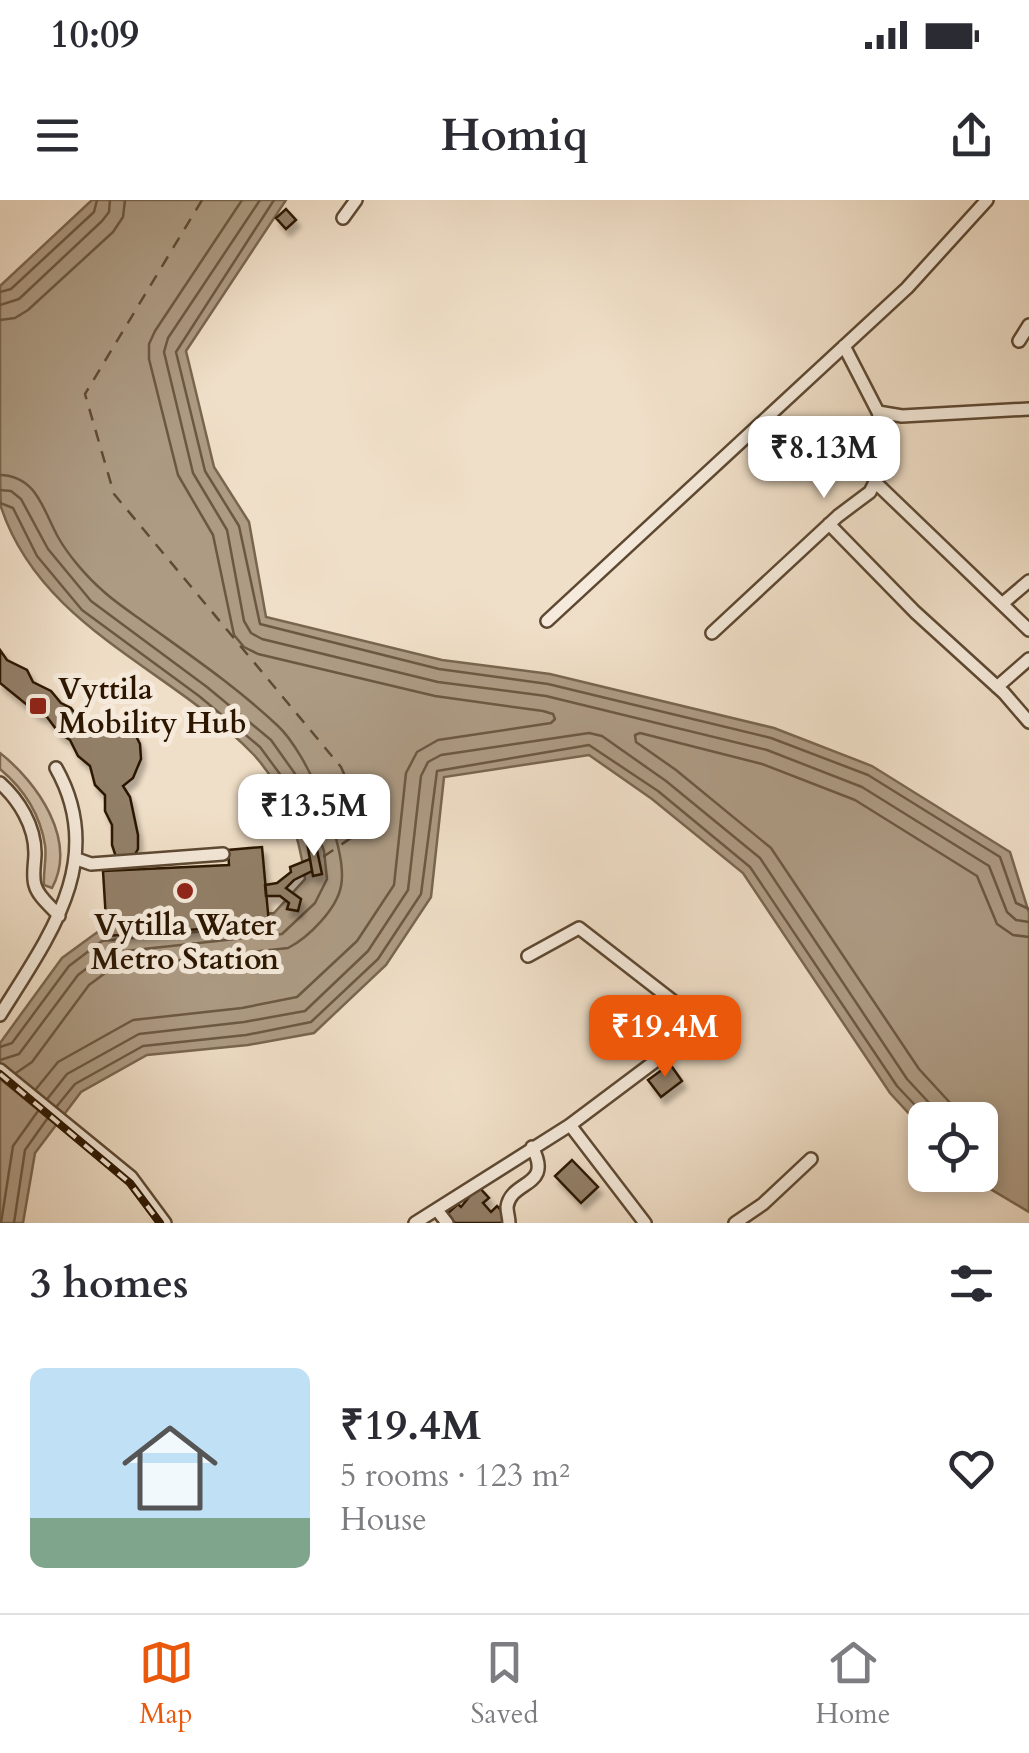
<!DOCTYPE html>
<meta charset="utf-8">
<style>
body{margin:0;font-family:Cardo,serif;background:#f7f7f7;color:#2b2b33;height:100vh;display:flex;flex-direction:column;font-size:38px;white-space:nowrap}
*{box-sizing:border-box;margin:0}
p{font-size:32px;color:#7c7c81}
.icon{flex:none;width:55px;height:55px;fill:none;stroke:currentColor;stroke-width:2;stroke-linecap:round;stroke-linejoin:round}
.map{position:relative;height:1023px;overflow:hidden}
.side{display:flex;flex-direction:column;background:#fff;flex:1}
.side>*{flex:none}
.buttons{position:absolute;left:908px;top:902px;display:grid;gap:20px}
.buttons a{display:grid;place-items:center;width:90px;height:90px;border-radius:15px;background:#fff;box-shadow:0 5px 15px #0003;font-size:50px}
.price{position:absolute;translate:-50% -85px;padding:0 22px;border-radius:20px;background:#fff;color:#222;font-size:32px;line-height:65px;filter:drop-shadow(0 2px 5px #0008)}
.price::after{content:'';position:absolute;left:50%;top:60px;width:30px;height:22px;margin-left:-15px;background:inherit;clip-path:polygon(0 0,100% 0,50% 100%)}
.price.active{background:#ea580c;color:#fff}
ul{padding:0;list-style:none}
li{display:flex;align-items:center;gap:30px;height:250px;padding:0 30px}
li span{display:grid;place-items:center;flex:none;width:280px;height:200px;border-radius:15px;color:#555}
li>.icon{margin-inline-start:auto}
span .icon{width:120px;height:120px;fill:#fffc;stroke-width:1}
li b{font-size:42px}
h2{display:flex;justify-content:space-between;align-items:center;height:120px;padding:0 30px;font-size:42px}
.status{display:flex;justify-content:space-between;align-items:center;height:70px;padding:0 50px;background:#fff;direction:ltr}
.status svg{height:28px;fill:currentColor}
header{display:flex;justify-content:space-between;align-items:center;height:130px;padding:0 30px;background:#fff;font-size:45px;font-weight:600}
.menu{display:flex;justify-content:space-around;align-items:center;height:140px;border-top:2px solid #e1e1e2;background:#fff;font-size:28px;color:#7c7c81}
.menu a{display:grid;justify-items:center;gap:5px}
.menu .active{color:#ea580c}
.map>svg:first-child{display:block}
.green{fill:#cfbda6;stroke:#7e6a53;stroke-width:2.5}
.water{fill:#ad9b84;stroke:#79664f;stroke-width:2.5}
.lines{fill:none;stroke-linecap:round;stroke-linejoin:round}
.shore{stroke:#6c5842;stroke-width:2.5}
.ferry{stroke:#604b35;stroke-width:2.5;stroke-dasharray:12 10;stroke-linecap:butt}
.building{fill:#927f68;stroke:#2c1600;stroke-width:2.5;filter:url(#shadow)}
.minor-casing{stroke:#5d4832;stroke-width:16}
.minor{stroke:#f5eadb;stroke-width:11}
.rail-casing{stroke:#2c1600;stroke-width:8}
.rail{stroke:#f5eadb;stroke-width:4;stroke-dasharray:11;stroke-linecap:butt}
.poi-dot{fill:#8f2418;stroke:#f5eadb;stroke-width:4}
.labels{text-anchor:middle;stroke-width:10;stroke-linejoin:round;paint-order:stroke}
.poi-label{font-size:30px;font-weight:bold;fill:#2c1600;stroke:#f5eadb;text-anchor:start}
</style>
<div class="status"><b>10:09</b><svg viewBox="0 0 49 12"><path d="M0 12V9h3v3zM5 12V6h3v6zM10 12V3h3v9zM15 12V0h3v12zM26 1h20v11H26zM47 4h2v5h-2z"/></svg></div>
<header><svg class="icon" aria-label="menu" viewBox="0 0 24 24"><path d="M4 6h16M4 12h16M4 18h16"/></svg>Homiq<svg class="icon" aria-label="share" viewBox="0 0 24 24"><path d="M12 15V3M7 8l5-5 5 5M5 13v7h14v-7"/></svg></header>
<div class="map">
<svg width="1029" height="1023" viewBox="0 0 1029 1023">
<defs>
<filter id="shadow"><feDropShadow dx="4" dy="7" stdDeviation="2.5" flood-color="#0004"/></filter>
</defs>
<rect width="100%" height="100%" fill="#f0dfc8"/>
<filter id="stains"><feTurbulence type="fractalNoise" baseFrequency=".002" numOctaves="4"/><feColorMatrix values="0 0 0 0 .2 0 0 0 0 .09 0 0 0 0 .02 0 0 0 .5 -.17"/></filter>
<radialGradient id="worn" r=".72"><stop offset=".6" stop-color="#630" stop-opacity="0"/><stop offset="1" stop-color="#630" stop-opacity=".3"/></radialGradient>
<path class="green" d="M0 553C37 582 78 640 52 688L44 685C43 672 47 658 45 645 40 614 24 589 0 569Z"/>
<path class="water" d="M92 0H286L186 151 214 267 249 322 266 417 442 460 550 474 774 528 872 566 1010 652 1029 713V1012L967 975H980V920H925V931L890 893 743 673 652 599 589 555 444 577 431 697 386 765 314 833 248 845 147 855 81 892 35 953 23 1023H0V843L62 758 99 731 274 713 305 679C300 637 283 585 253 554 172 469 41 428 1 307 0 289 0 264 0 246 0 192 0 139 0 86Z"/>
<g class="lines">
<path class="shore" d="M260 0 168 138 164 152 193 273 227 330 244 421 251 433 262 439 438 482 546 496 767 550 862 587 989 666 1007 712 1016 720 1029 722
M274 0 176 152 205 271 239 326 260 424 439 469 548 484 771 538 868 575 1000 657 1016 703 1029 709
M0 92 11 89 94 12 97 0
M0 105 19 99 102 21 109 12 110 0
M0 120 15 118 28 110 113 32 123 17 125 0
M0 275C37 276 43 310 58 337 68 355 87 377 102 390 117 404 135 415 151 427 194 458 239 489 278 526 306 552 349 647 341 686 337 709 308 738 288 748L112 768 89 785 32 862 16 873
M0 290 11 291 21 299 48 349 91 401 207 487 271 540 298 578 324 651 327 679 315 703 282 734 107 753 78 775 19 854 0 860
M0 303 13 308 37 356 82 410 199 496 260 547 285 581 307 641
M0 847 12 843 69 766 102 741 217 730
M36 889 58 862 133 820 242 808 297 797 357 741 394 685 406 573 417 552 438 540 551 523 555 519 553 514 543 511 435 496 258 454 244 447 234 435 213 335 178 275 149 159V144L155 131 242 0
M48 898 67 874 139 834 244 822 305 811 368 751 408 690 421 576 428 562 441 555 589 533 602 536 666 581 760 658 907 879 945 920
M57 906 75 884 143 846 246 835 311 822 378 759 421 694 437 571 589 545 658 591 750 667 897 886 929 920
M961 920 953 906 919 869 771 648 676 570 636 542 635 535 640 533 762 564 855 600 977 676 997 724 1013 735 1029 737
M1 1023 13 946 38 911
M14 1023 25 950 47 919"/>
<path class="ferry" d="M202 0 85 194 114 294 341 567 367 627 320 659"/>
</g>
<path class="building" d="M286 9 296 20 286 29 276 18Z
M0 450 7 460 27 470 33 482 51 491 61 503 71 508 85 528 100 521 111 520 128 526 135 534 140 544 141 559 133 578 123 586 130 597 138 635V649L134 656 116 657 112 645V625L105 611V595L95 585 90 566 78 556 70 540 59 533 47 517 37 513 0 483Z
M315 641 322 674 313 676 307 643Z
M262 647 269 724 107 736 103 671 229 665 228 650Z
M310 659 312 671 294 680 286 688 301 699 298 711 287 709 289 703 280 696H266L265 685 277 683 291 672 290 667Z
M670 864 682 881 661 897 648 880Z
M572 960 598 987 581 1003 555 976Z
M478 986 489 998 483 1003 491 1012 497 1006 507 1017 501 1023H455L447 1014 458 1004 461 1007Z"/>
<g class="lines">
<defs>
<path id="minor" d="M343 18 356 0
M1019 141 1029 125
M878 212 902 216 1029 209
M875 282 1029 430
M829 324 915 412 1004 493 1029 522
M1002 404 1029 381
M547 421 907 88 987 0
M712 433 838 316 870 292 886 260 885 237 878 212 844 146
M997 487 1029 459
M0 583C19 600 35 626 35 653 35 663 32 675 35 685 38 697 52 707 59 716
M77 659 91 664 223 654
M528 756 579 728 682 808 685 827 670 850 570 925
M0 815C48 738 108 660 56 568
M0 870 131 977 165 1023
M437 1010 447 1023
M415 1023 570 925 645 1023
M509 1023C509 1018 507 1012 507 1007 511 979 554 988 532 947
M735 1023 763 1004 811 959"/>
</defs>
<use href="#minor" class="minor-casing"/>
<use href="#minor" class="minor"/>
<defs>
<path id="rail" d="M0 874 130 983 160 1023"/>
</defs>
<use href="#rail" class="rail-casing"/>
<use href="#rail" class="rail"/>
</g>
<g class="poi-dot">
<rect x="28" y="496" width="20" height="20" rx="5"/>
<circle cx="185" cy="691" r="10"/>
</g>
<g class="labels">
<g class="poi-label">
<text x="58" y="499">Vyttila<tspan x="58" dy="34">Mobility Hub</tspan></text>
<text x="185" y="735" text-anchor="middle">Vytilla Water<tspan x="185" dy="34">Metro Station</tspan></text>
</g>
</g>
<rect width="100%" height="100%" filter="url(#stains)"/>
<rect width="100%" height="100%" fill="url(#worn)"/>
</svg>
<div class="buttons">
<a><svg class="icon" aria-label="locate" viewBox="0 0 24 24"><circle cx="12" cy="12" r="6"/><path d="M12 2v4M12 18v4M2 12h4M18 12h4"/></svg></a>
</div>
<b class="price" style="left:824px;top:301px">₹8.13M</b>
<b class="price" style="left:314px;top:659px">₹13.5M</b>
<b class="price active" style="left:665px;top:880px">₹19.4M</b>
</div>
<section class="side">
<h2>3 homes<svg class="icon" aria-label="filters" viewBox="0 0 24 24"><path d="M4 7h16M4 17h16"/><circle cx="9" cy="7" r="2"/><circle cx="15" cy="17" r="2"/></svg></h2>
<ul>
<li><span style="background:linear-gradient(#bfe0f5 75%,#7fa58c 0)"><svg class="icon" aria-label="home" viewBox="0 0 24 24"><path d="M3 11l9-7 9 7M6 9v11h12V9"/></svg></span><div><b>₹19.4M</b><p>5 rooms · 123 m²</p><p>House</p></div><svg class="icon" aria-label="heart" viewBox="0 0 24 24"><path d="M12 20l-8-8c-3-5 5-10 8-4 3-6 11-1 8 4z"/></svg></li>
</ul>
</section>
<nav class="menu">
<a class="active"><svg class="icon" aria-label="map" viewBox="0 0 24 24"><path d="M3 6l6-2 6 2 6-2v14l-6 2-6-2-6 2zM9 4v14M15 6v14"/></svg>Map</a>
<a><svg class="icon" aria-label="saved" viewBox="0 0 24 24"><path d="M7 4h10v16l-5-4-5 4z"/></svg>Saved</a>
<a><svg class="icon" aria-label="home" viewBox="0 0 24 24"><path d="M3 11l9-7 9 7M6 9v11h12V9"/></svg>Home</a>
</nav>
